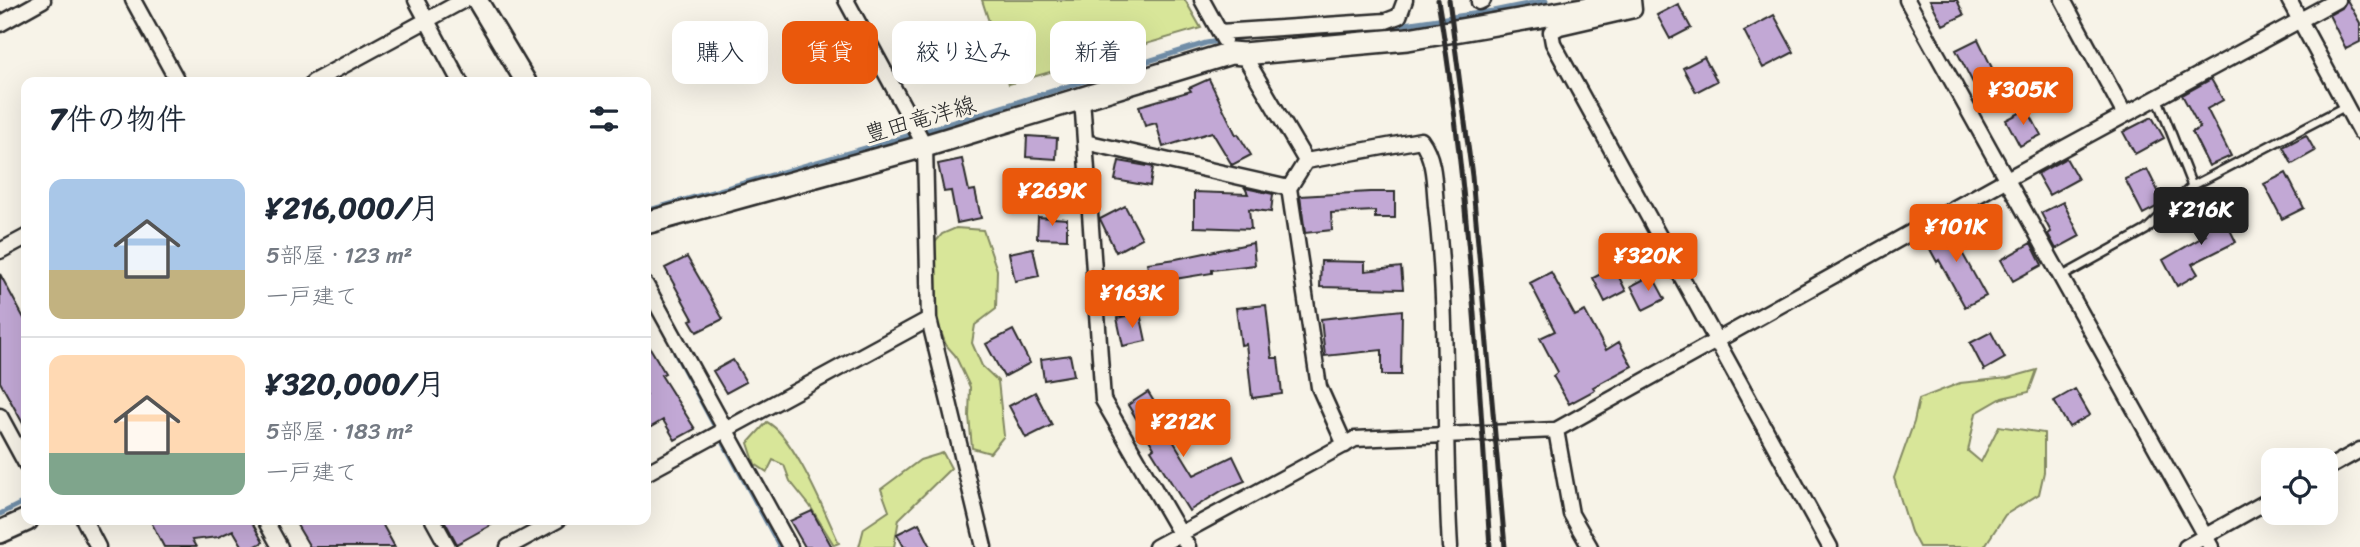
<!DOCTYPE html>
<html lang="ja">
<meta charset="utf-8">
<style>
body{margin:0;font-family:Sriracha,"Klee One",sans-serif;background:#f6f6f7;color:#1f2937;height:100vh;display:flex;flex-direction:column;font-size:26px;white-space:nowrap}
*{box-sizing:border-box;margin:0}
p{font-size:23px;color:#747a83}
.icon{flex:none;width:38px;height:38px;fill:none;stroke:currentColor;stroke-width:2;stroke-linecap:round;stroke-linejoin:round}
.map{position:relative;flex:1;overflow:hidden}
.details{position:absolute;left:21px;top:77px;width:630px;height:448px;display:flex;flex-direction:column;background:#fff;border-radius:14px;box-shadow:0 7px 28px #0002}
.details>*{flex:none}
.guide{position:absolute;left:672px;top:21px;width:665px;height:63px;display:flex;gap:14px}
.tools{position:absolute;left:2261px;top:448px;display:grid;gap:14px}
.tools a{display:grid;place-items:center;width:77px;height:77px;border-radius:14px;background:#fff;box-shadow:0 7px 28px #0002;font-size:35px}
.price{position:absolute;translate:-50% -60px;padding:0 16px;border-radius:7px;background:#ea580c;color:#fff;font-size:23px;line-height:46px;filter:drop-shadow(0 2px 4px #0008)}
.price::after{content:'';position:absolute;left:50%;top:42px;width:21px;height:16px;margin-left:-10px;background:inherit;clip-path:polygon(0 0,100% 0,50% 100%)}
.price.active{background:#222;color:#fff}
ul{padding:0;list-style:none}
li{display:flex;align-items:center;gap:21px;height:175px;padding:0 28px}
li+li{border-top:2px solid #e0e1e3}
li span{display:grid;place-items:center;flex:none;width:196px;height:140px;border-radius:14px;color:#555}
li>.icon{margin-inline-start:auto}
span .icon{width:84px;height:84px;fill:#fffc;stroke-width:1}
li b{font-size:30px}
h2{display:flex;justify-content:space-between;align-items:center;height:84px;padding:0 28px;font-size:30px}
.tag{padding:0 24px;border-radius:14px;background:#fff;box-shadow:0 7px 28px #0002;font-size:24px;line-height:63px}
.tag.active{background:#ea580c;color:#fff}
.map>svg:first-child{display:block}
.green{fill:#d8e699;stroke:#828862;stroke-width:2}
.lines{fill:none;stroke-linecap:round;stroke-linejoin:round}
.stream{stroke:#708da7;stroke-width:5}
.building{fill:#c2a8d5;stroke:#2b2b2b;stroke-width:2}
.service-casing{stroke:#2b2b2b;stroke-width:12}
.minor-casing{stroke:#2b2b2b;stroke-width:19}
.tertiary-casing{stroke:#2b2b2b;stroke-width:24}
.secondary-casing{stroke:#2b2b2b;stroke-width:26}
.service{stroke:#f7f3e8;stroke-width:7}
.minor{stroke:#f7f3e8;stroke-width:14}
.tertiary{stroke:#f7f3e8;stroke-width:19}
.secondary{stroke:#f7f3e8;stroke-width:21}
.rail{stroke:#2b2b2b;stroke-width:5}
.labels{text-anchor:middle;stroke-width:6;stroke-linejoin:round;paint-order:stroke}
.street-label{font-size:23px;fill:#2b2b2b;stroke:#f7f3e8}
</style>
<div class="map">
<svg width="2360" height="547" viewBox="0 0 2360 547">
<rect width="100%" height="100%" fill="#f7f3e8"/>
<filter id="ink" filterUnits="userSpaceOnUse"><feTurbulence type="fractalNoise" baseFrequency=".0143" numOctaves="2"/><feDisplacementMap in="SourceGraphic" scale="14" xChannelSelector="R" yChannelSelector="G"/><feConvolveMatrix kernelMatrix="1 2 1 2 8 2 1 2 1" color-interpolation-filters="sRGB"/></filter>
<g filter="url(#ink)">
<path class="green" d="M982 0H1185L1201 28 1009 84Z
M956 228 983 230 997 270 996 309 975 325 972 343 982 366 998 381 1004 436 990 453 972 448 969 416 970 387 955 355 946 345 937 321 928 276V251L942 234Z
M2037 370 2029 392 2002 398 1976 413 1968 451 1981 462 1999 426 2044 433V472L2039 494 2005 515 1984 547H1919L1911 532 1894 478 1914 422 1919 399 1960 383 2008 378Z
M767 422C794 436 825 513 839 543L834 545 810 506 790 481 784 465 773 460 767 472 755 464 748 443Z
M943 453 951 468 899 519 894 547H859L864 528 889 511 881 489 920 460Z"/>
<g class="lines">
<path class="stream" d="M1390 26 1493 11 1546 0
M1341 31 1373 28
M646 211 928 130 1206 43 1244 37
M675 353 780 547
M0 514 26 501"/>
</g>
<path class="building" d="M1930 0H1957L1964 15 1943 25Z
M2347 0 2360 23V42L2346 49 2329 15 2342 8Z
M1678 4 1691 28 1670 39 1657 15Z
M1774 15 1794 52 1763 68 1744 31Z
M1978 39 1995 74 1974 85 1956 50Z
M1704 57 1717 81 1696 92 1683 68Z
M1209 79 1236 135 1238 134 1251 155 1232 165 1212 132 1163 147 1156 123 1145 126 1139 106 1191 91 1189 88Z
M2211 79 2223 100 2207 109 2231 156 2209 166 2192 132 2200 128 2182 95Z
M2027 109 2041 135 2020 146 2006 120Z
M2152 117 2164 138 2135 154 2123 132Z
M2306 135 2315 151 2292 164 2283 147Z
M1027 136 1057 138 1056 159 1026 157Z
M2066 158 2078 179 2049 195 2037 174Z
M962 159 969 191 975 190 981 218 957 223 951 191 944 192 938 164Z
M1119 161 1153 167 1150 186 1115 180Z
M2147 169 2164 203 2143 214 2125 179Z
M2286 173 2304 208 2282 219 2264 184Z
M1032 181 1038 209 1014 213 1009 186Z
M1245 188 1273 194 1271 212 1249 209 1251 229 1194 227V192L1248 194Z
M1370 192H1395V218H1375V211L1331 213 1332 230 1305 233 1300 196Z
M2063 202 2080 236 2056 249 2048 234 2051 232 2041 213Z
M1125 206 1142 238 1116 252 1100 219Z
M2219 207 2236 242 2192 264 2198 274 2177 286 2163 260 2206 235 2197 218Z
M1038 217 1067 219V239L1037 238Z
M1954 224 1966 246 1960 249 1986 296 1965 307 1939 260 1937 262 1925 240Z
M1253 243 1255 265 1212 270V273L1150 283 1147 263 1176 259Z
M2031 243 2042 265 2013 281 2001 260Z
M1033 248 1039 276 1015 281 1009 253Z
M687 257 723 319 697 332 690 320 693 319 665 268Z
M1321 261 1365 262V271L1401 267 1403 289 1320 287Z
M1614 267 1626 291 1605 302 1593 278Z
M1551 272 1575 316 1585 311 1606 350 1619 342 1632 366 1593 387 1595 390 1569 404 1553 376 1558 372 1540 338 1555 331 1530 283Z
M0 274 26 322V429L0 382Z
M1652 275 1665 299 1643 310 1631 286Z
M1266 305 1272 358H1278L1282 394 1252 398 1246 344 1241 345 1236 308Z
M1402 310 1401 375H1382V350L1325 356 1321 319Z
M1140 313 1146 341 1123 346 1117 318Z
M1013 330 1030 363 1004 377 986 344Z
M1991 332 2005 358 1984 370 1970 343Z
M646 341 665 373 661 375 695 429 675 440 663 420 646 430Z
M1070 355 1074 375 1044 380 1041 359Z
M733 360 746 382 726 393 713 371Z
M2075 389 2090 415 2069 427 2054 401Z
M1035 392 1052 425 1026 438 1009 406Z
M1148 392 1163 416 1159 418 1194 475 1233 456 1245 481 1223 490 1189 511 1151 450 1154 448 1128 405Z
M812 511 832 547H805L790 521Z
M150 520H255L251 521 263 542 254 547H243L233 530 218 537 192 540 196 547H164Z
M294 520H380L395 547H310Z
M444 520H500L457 544Z
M919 523 931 547H904L897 534Z"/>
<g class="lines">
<defs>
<path id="service" d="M2192 186 2346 106
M2061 277 2146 230 2192 186 2157 97"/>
<path id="minor" d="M133 0 178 82
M416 0 460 82
M846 0 925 146 929 319 984 547
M1202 0 1224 40
M1633 0 1634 10 1560 27 1551 32 1553 43 1830 547
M1907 0 2211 547
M2063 0 2125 115
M2289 0 2360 132
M1479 2 1483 0
M0 24 43 0
M1220 32 1386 21 1399 16 1405 0
M1243 54 1306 161 1421 140C1435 159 1434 184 1436 206 1449 319 1443 434 1450 547
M313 82 464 0
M1082 98 1103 400 1188 547
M1085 142 1289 188
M1306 161 1289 188 1319 387 1345 445
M0 251 26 237
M646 285 790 547
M0 416 26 464
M1556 430 1571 514 1590 547
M2326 469 2360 450
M646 473 929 319
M84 520 98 547
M265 520 280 547
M433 520 448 547
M508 547 558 520
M1156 547 1355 439 1556 430 2007 179 2337 0
M2186 547 2273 498"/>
<path id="tertiary" d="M477 0 526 82"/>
<path id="secondary" d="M646 223 925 146 1231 53 1243 54 1408 39 1600 6 1622 0
M0 532 27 520"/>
</defs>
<use href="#service" class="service-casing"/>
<use href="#minor" class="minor-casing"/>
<use href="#tertiary" class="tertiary-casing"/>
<use href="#secondary" class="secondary-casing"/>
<use href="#service" class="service"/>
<use href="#minor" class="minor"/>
<use href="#tertiary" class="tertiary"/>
<use href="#secondary" class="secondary"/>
<path class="rail" d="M1438 0C1468 180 1478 365 1490 547
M1449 0 1472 176 1505 547"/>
</g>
</g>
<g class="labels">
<g class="street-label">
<text transform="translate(920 119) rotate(-16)" y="8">豊田竜洋線</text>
</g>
</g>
</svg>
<div class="tools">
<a><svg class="icon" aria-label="locate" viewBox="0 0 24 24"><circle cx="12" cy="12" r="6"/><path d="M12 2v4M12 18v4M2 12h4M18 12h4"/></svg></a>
</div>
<b class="price" style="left:2023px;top:127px">¥305K</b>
<b class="price" style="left:1052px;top:228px">¥269K</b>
<b class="price active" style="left:2201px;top:247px">¥216K</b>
<b class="price" style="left:1956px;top:264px">¥101K</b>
<b class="price" style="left:1648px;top:293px">¥320K</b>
<b class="price" style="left:1132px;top:330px">¥163K</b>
<b class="price" style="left:1183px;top:459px">¥212K</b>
<div class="guide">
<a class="tag">購入</a>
<a class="tag active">賃貸</a>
<a class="tag">絞り込み</a>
<a class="tag">新着</a>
</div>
<section class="details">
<h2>7件の物件<svg class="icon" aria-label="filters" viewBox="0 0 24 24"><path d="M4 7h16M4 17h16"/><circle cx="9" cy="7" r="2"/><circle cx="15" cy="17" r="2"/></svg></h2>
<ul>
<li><span style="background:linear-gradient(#a9c7e8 65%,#c2b280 0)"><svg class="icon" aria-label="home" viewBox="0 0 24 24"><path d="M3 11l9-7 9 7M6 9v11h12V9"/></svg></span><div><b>¥216,000/月</b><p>5部屋 · 123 m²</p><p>一戸建て</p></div></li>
<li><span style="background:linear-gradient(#ffd9b3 70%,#7fa58c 0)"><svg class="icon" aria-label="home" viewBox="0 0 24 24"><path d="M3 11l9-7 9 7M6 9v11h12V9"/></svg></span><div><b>¥320,000/月</b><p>5部屋 · 183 m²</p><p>一戸建て</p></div></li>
</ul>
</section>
</div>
